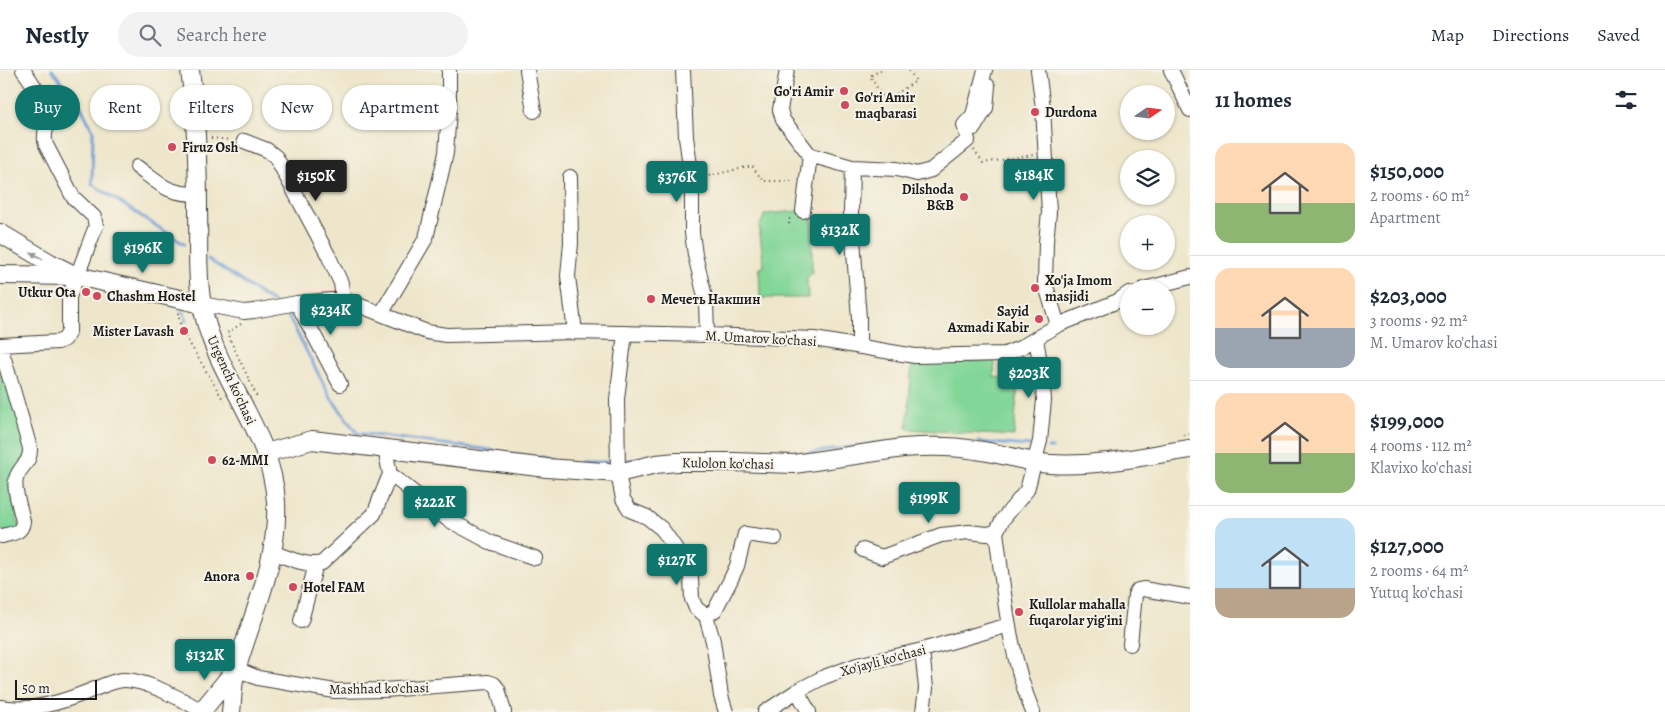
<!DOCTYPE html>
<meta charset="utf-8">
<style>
body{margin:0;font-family:Alegreya,serif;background:#f2f2f3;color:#1f2937;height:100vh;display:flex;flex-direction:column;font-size:19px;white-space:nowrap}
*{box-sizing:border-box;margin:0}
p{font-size:16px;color:#747a83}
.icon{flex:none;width:28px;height:28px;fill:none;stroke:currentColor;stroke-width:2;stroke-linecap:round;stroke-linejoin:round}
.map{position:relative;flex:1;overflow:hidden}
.panel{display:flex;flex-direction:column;background:#fff;width:475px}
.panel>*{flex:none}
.hud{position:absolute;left:15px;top:15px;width:475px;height:45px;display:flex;gap:10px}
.needle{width:32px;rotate:76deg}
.controls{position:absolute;left:1120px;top:15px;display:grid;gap:10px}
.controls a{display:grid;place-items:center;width:55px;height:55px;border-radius:50%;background:#fff;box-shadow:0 1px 4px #0004;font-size:25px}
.scale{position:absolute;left:15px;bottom:12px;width:82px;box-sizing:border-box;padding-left:5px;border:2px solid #1c1c1c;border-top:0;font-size:14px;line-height:18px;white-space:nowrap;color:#1c1c1c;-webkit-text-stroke:4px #f7f3e8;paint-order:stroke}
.price{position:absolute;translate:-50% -42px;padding:0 11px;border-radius:5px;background:#0f766e;color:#fff;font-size:16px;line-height:32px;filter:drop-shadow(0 1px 2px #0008)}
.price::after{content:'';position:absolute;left:50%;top:30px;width:15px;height:11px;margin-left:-8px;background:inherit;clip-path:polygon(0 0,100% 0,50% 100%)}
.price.current{background:#222;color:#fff}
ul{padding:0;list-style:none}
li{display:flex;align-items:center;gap:15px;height:125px;padding:0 25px}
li+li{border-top:1px solid #e0e1e3}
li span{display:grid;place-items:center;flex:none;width:140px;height:100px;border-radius:15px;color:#555}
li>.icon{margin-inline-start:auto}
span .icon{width:60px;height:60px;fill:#fffc;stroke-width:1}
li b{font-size:21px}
h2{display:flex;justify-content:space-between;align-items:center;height:60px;padding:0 25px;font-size:21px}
.pill{padding:0 18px;border-radius:22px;background:#fff;box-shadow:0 1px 4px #0004;font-size:18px;line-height:45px}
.pill.current{background:#0f766e;color:#fff}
header{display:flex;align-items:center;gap:30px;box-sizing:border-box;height:70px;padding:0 25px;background:#fff;border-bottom:1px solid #e0e1e3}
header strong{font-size:24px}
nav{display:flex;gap:28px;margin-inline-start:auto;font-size:18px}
.search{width:350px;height:45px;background:#f2f2f3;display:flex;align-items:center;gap:12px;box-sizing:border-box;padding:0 18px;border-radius:28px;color:#747a83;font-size:19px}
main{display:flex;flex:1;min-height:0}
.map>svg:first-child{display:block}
.green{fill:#81d698;stroke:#4e795a}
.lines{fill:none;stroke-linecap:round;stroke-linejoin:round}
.stream{stroke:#6c9cd5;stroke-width:3}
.minor-casing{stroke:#3c3a36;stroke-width:16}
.major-casing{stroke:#3c3a36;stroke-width:20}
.path{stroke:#3c3a36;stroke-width:2;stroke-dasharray:1 4;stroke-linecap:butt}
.minor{stroke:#fff;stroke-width:14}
.major{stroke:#fff;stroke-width:18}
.oneway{fill:#999}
.poi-dot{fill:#d1495b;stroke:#f7f3e8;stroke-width:2}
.labels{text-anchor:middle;stroke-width:4;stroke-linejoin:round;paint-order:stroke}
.poi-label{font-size:14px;font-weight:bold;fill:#1c1c1c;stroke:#f7f3e8;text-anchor:start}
.street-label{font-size:14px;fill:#1c1c1c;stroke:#f7f3e8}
</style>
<header>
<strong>Nestly</strong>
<div class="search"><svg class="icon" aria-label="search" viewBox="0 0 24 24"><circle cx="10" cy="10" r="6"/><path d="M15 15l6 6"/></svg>Search here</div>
<nav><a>Map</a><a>Directions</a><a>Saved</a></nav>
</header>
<main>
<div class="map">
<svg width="1190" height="642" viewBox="0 0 1190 642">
<rect width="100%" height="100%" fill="#f7f3e8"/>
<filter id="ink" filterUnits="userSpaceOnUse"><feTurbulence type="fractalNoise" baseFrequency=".02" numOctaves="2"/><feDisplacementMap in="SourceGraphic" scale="10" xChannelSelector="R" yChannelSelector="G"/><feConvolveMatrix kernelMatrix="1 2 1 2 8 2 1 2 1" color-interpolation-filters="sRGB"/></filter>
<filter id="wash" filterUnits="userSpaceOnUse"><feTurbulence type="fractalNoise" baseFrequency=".0096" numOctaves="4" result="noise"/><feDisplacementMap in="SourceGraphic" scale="20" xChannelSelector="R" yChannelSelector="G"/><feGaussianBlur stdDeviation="1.12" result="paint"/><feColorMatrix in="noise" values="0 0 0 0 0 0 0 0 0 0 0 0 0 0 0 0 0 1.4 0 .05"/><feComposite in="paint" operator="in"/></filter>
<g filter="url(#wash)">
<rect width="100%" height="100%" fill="#eee6cb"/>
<path class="green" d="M808 140 812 147V203L807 208 808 228H760L759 198 764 197 759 157 765 144Z
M0 289 31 382 9 411 20 460 0 464Z
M912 291H995L994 307 1018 310 1014 366 907 359Z"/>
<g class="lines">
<path class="stream" d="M52 0 80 35 93 61 92 114 184 174
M208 189 274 233
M283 240 286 242 331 328 357 363 491 380 552 390
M181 242H184L186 250 185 251
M914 369 927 367 940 368
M978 372 1030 376
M1048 378H1052
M790 386 885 372
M623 391 644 388
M580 392H614"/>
</g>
</g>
<g filter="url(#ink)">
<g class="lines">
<defs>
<path id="minor" d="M527 0 534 41
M683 0 686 67 692 110V163L695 185 706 231 707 265
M787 0 780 40 783 50 810 85 852 97 897 99 917 104 931 100 968 70 964 55 973 45 985 0
M1038 0 1043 38 1049 142 1046 172 1045 213 1058 255
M1171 0 1190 40
M974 58 986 38 988 16
M244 71 267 80 276 87 328 185 341 213 343 229
M137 97C161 115 167 124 198 124
M852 97 851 143 859 248V277
M570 107 571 173 568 206 575 262
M803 141 810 85
M1144 219 1190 207
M297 233 340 314
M202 234 244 242 254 241 297 233 343 229 427 262 446 265 575 262 707 265 814 269 915 286 1005 284 1020 278 1058 255 1118 231 1129 223
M381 244 426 168 446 83 449 41V0
M625 263 617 329 618 403 623 429 630 440 647 447 662 459 685 492 691 508 692 529 696 538 706 546 713 571 721 626 726 642
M0 275 58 272 65 269 69 261V227L96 156 94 147 73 127 46 75C43 67 46 63 46 55 47 34 35 16 23 0
M0 275 30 378C31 394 19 396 16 409 13 419 21 440 23 451 22 464 12 463 2 466
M385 379 390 404 447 449 490 472 535 488
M863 480 882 487 941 465 969 462 987 464 996 462
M271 482C287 487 306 497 322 493L374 444 390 404
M706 546 715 540 730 511 737 496 745 464 775 468
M301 551 316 494
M1130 574 1135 525 1138 520 1143 519 1190 527
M922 580 926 618 923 642
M236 599 258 608 335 621 384 620 488 612 494 614 498 619 504 642
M797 621 809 642
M0 637C28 642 60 633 87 622 98 618 111 611 123 610 144 609 184 630 202 641
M765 642 797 621 824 607 857 595 922 580 1009 555
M1033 642C1009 586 1004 522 996 462L1003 449 1027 420 1040 371 1044 330 1042 304 1036 269"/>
<path id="major" d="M190 0C196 46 198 93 198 140 199 171 196 204 202 235 214 305 272 360 276 432 279 490 253 543 237 597 232 611 233 627 231 642
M0 163 50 193 72 204
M0 205 77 206 202 234
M266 383 312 370 547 398 618 403 656 394 677 392H734L794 394 903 378C928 376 952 376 976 380 1001 383 1025 392 1050 394 1098 397 1143 386 1190 379
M201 642 236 599"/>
</defs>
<use href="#minor" class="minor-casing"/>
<use href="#major" class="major-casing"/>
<path class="path" d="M881 0 870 6 885 31 916 11 909 0
M211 68 231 70
M974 80 983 93 1033 85
M704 107 752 96 763 111H794
M789 154V149H793
M178 243 181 259 224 331
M241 254 227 263 258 329
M1183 365 1190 363"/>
<use href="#minor" class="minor"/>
<use href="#major" class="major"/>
</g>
<defs><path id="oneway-solid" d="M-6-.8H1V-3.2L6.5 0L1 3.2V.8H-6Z" transform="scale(1.25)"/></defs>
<use class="oneway" href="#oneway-solid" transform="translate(37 186) rotate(-149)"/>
</g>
<g class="poi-dot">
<circle cx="844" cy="21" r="5"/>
<circle cx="845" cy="35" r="5"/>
<circle cx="1035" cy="42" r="5"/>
<circle cx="172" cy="77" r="5"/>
<circle cx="964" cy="127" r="5"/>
<circle cx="1035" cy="218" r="5"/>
<circle cx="86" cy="222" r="5"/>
<circle cx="97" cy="226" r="5"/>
<circle cx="651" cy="229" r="5"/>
<circle cx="1039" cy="249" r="5"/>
<circle cx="184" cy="261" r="5"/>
<circle cx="212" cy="390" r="5"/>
<circle cx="250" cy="506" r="5"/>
<circle cx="293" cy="517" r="5"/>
<circle cx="1019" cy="542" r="5"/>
</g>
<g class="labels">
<g class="poi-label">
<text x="834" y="26" text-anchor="end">Go'ri Amir</text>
<text x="855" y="32">Go'ri Amir<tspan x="855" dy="16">maqbarasi</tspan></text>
<text x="1045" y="47">Durdona</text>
<text x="182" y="82">Firuz Osh</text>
<text x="954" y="124" text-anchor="end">Dilshoda<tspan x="954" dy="16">B&amp;B</tspan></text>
<text x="1045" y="215">Xo'ja Imom<tspan x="1045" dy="16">masjidi</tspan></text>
<text x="76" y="227" text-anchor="end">Utkur Ota</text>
<text x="107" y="231">Chashm Hostel</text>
<text x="661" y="234">Мечеть Накшин</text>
<text x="1029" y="246" text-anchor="end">Sayid<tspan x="1029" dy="16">Axmadi Kabir</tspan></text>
<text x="174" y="266" text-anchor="end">Mister Lavash</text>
<text x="222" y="395">62-MMI</text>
<text x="240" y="511" text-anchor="end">Anora</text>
<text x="303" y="522">Hotel FAM</text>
<text x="1029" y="539">Kullolar mahalla<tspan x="1029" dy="16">fuqarolar yig'ini</tspan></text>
</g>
<g class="street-label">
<text transform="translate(761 268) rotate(3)" y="5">M. Umarov ko'chasi</text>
<text transform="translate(232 310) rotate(65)" y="5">Urgench ko'chasi</text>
<text transform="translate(728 393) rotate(1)" y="5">Kulolon ko'chasi</text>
<text transform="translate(883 590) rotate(-15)" y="5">Xo'jayli ko'chasi</text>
<text transform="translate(379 618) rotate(-1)" y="5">Mashhad ko'chasi</text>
</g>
</g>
</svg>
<div class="controls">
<a><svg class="needle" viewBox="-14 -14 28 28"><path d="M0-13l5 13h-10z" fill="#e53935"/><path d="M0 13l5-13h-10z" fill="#747a83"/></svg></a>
<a><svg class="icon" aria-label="layers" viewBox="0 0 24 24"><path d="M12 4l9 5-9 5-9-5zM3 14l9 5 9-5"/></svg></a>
<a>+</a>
<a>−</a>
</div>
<div class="scale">50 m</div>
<b class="price" style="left:1034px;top:131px">$184K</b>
<b class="price current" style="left:316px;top:132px">$150K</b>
<b class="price" style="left:677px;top:133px">$376K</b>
<b class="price" style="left:840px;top:186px">$132K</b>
<b class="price" style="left:143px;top:204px">$196K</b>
<b class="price" style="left:331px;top:266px">$234K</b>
<b class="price" style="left:1029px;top:329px">$203K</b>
<b class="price" style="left:929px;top:454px">$199K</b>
<b class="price" style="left:435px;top:458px">$222K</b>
<b class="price" style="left:677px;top:516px">$127K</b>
<b class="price" style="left:205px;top:611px">$132K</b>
<div class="hud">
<a class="pill current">Buy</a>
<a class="pill">Rent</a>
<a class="pill">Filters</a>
<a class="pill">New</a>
<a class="pill">Apartment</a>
</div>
</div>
<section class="panel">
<h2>11 homes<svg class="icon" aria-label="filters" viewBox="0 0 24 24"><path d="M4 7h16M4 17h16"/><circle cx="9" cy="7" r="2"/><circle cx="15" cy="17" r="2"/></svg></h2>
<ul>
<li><span style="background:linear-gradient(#ffd9b3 60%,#8fb573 0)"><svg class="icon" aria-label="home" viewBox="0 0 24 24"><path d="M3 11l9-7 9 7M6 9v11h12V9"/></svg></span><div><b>$150,000</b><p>2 rooms · 60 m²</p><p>Apartment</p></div></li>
<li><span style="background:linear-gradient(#ffd9b3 60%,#9aa5b1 0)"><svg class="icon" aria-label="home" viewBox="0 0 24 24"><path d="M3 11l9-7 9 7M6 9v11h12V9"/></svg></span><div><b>$203,000</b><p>3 rooms · 92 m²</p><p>M. Umarov ko'chasi</p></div></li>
<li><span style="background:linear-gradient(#ffd9b3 60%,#8fb573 0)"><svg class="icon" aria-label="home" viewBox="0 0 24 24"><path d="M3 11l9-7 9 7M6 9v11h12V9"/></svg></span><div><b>$199,000</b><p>4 rooms · 112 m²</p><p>Klavixo ko'chasi</p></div></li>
<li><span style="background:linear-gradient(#bfe0f5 70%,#b9a48a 0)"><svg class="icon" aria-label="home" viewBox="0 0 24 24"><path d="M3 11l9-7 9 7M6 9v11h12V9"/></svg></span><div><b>$127,000</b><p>2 rooms · 64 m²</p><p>Yutuq ko'chasi</p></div></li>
</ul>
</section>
</main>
